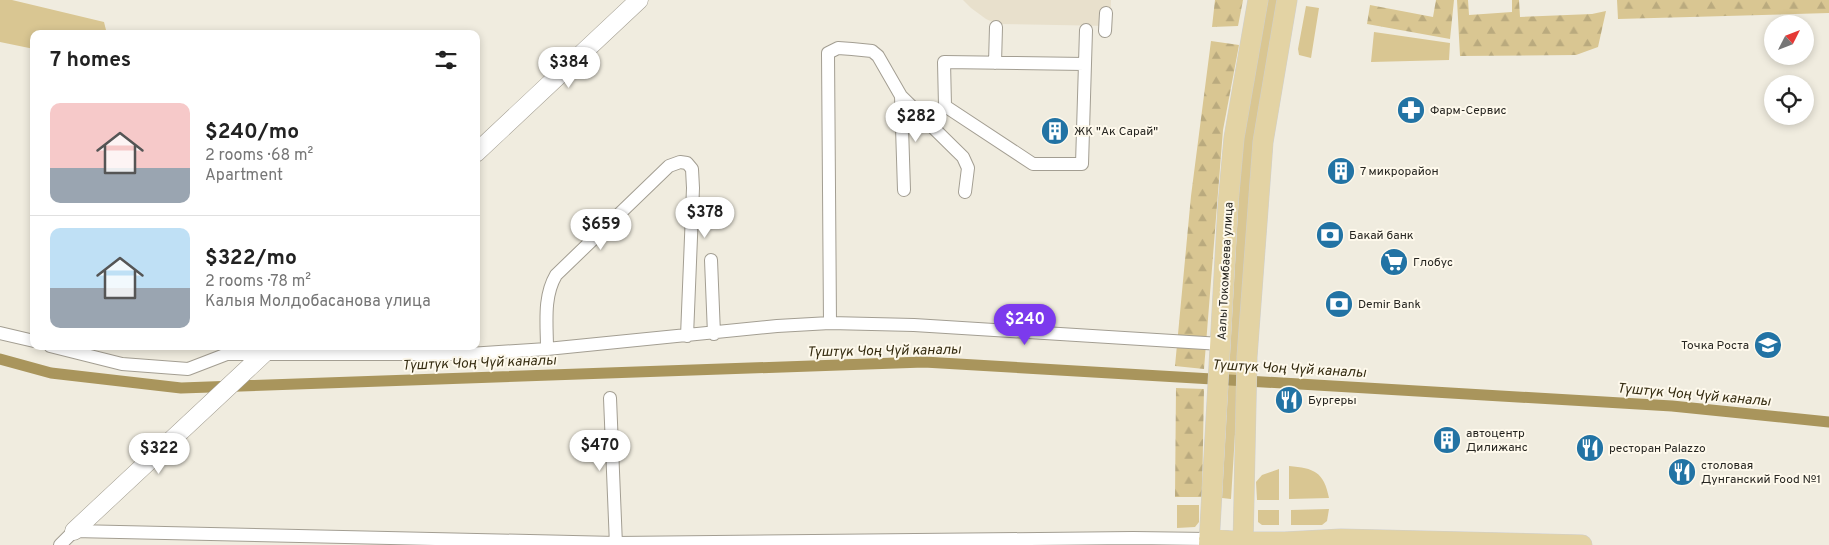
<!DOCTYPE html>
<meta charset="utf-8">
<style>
body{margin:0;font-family:Overpass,sans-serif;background:#f2f2f2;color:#222;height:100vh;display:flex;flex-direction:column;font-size:19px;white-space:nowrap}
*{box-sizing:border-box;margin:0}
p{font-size:16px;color:#767676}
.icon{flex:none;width:28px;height:28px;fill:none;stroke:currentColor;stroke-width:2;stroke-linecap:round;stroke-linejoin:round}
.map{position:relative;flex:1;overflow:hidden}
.panel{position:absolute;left:30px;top:30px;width:450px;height:320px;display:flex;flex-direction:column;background:#fff;border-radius:10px;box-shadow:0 2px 8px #0003}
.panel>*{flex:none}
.needle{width:32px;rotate:48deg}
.fabs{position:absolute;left:1764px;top:15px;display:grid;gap:10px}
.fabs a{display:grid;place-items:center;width:50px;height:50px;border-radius:50%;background:#fff;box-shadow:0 2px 8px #0003;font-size:25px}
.price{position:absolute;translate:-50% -42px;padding:0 11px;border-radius:18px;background:#fff;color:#222;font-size:16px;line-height:32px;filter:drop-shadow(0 1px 2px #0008)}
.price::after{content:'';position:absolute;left:50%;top:30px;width:15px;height:11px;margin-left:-8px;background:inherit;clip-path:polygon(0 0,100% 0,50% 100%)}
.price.on{background:#7c3aed;color:#fff}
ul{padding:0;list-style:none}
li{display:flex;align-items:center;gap:15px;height:125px;padding:0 20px}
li+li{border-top:1px solid #e0e0e0}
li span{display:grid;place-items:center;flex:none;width:140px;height:100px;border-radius:10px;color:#555}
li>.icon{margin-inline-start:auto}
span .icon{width:60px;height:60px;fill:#fffc;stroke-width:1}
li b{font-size:21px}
h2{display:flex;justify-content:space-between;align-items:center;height:60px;padding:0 20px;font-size:21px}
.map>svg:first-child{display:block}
.built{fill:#e8e0cc}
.green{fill:#d9c692}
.forest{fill:url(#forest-firs)}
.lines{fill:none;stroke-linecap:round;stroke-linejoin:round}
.canal{stroke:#a9955c;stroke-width:11}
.street-casing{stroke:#a39e92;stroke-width:14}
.secondary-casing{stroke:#a39e92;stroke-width:19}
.primary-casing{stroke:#cfcfce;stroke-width:21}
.street{stroke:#fff;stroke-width:12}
.secondary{stroke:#fff;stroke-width:18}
.primary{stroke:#e3d3a4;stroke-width:20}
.labels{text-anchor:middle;stroke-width:4;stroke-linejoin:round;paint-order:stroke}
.poi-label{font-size:12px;fill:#262520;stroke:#fef9ec;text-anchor:start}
.street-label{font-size:12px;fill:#262520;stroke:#fef9ec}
.water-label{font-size:14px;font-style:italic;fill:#342b10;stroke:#fef9ec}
</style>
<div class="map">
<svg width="1829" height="545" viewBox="0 0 1829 545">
<defs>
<pattern id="forest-firs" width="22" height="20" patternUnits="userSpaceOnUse" patternTransform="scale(1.25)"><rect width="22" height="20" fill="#d9c692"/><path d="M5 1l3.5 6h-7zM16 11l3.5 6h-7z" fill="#baaa7e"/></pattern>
</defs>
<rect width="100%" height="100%" fill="#f0ecdf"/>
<path class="built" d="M963 0H1111L1110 26 997 24 986 19 971 8Z"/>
<path class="green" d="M0 0H12L104 22 107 34H34V49L0 42Z
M1268 0H1278L1254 141 1251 175 1231 499 1222 498 1240 175 1244 135Z
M1306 6 1319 8 1311 58 1299 55 1298 49Z
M1374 32 1450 43 1449 60 1371 62Z
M1289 466C1314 468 1324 472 1329 498L1289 499Z
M1279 469V500H1257L1256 482 1262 475Z
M1177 505H1199V522L1195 527 1177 528Z
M1329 509 1327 521 1322 525H1291V510Z
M1258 510H1279V525H1262L1258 522Z"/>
<path class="forest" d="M1215 0H1243L1238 26 1212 27Z
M1436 0H1454L1450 39 1367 24 1370 5 1433 17Z
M1457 0H1468L1469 15 1512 12V0H1519L1520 17 1592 14 1606 11 1598 47 1576 55 1460 56Z
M1617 0H1829V13L1618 19Z
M1211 41 1239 45 1223 130 1204 369 1175 366 1191 196Z
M1176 388 1204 389 1202 497H1175Z"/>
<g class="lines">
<path class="canal" d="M0 359 51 373 181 388 924 362 1672 406 1829 422"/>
<defs>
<path id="street" d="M1105 31 1106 13
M995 63 996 27
M1085 64 944 62 945 106 1033 164H1082L1086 30
M901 96 904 190
M711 260 714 334
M830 323 828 53 838 48 852 49 872 51 878 56 901 96 963 157 968 168 965 192
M0 333 34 341
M50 346 122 364 188 369 227 354H469L547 349 777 326 830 323 914 325 1221 344
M547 349C547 324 543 297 556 275L669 166 680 162 687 163 692 169 693 188 687 336
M610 398 616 545
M60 545 74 531 616 543 1133 538 1209 539"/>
<path id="secondary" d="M476 153 639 0
M74 531 272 346"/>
<path id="primary" d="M1209 539 1243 542H1285L1341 539 1582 545
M1209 545 1228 204 1234 138 1258 0
M1243 545 1247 357 1263 142 1287 0"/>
</defs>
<use href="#street" class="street-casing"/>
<use href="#secondary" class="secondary-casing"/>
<use href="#primary" class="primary-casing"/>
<use href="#street" class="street"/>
<use href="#secondary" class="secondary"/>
<use href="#primary" class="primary"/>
</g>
<defs>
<symbol id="pharmacy-disc" viewBox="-11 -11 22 22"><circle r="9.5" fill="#2273a4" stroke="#fef9ec"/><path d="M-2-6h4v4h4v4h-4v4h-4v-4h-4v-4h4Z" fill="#fff"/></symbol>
<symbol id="building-disc" viewBox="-11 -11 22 22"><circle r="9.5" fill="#2273a4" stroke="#fef9ec"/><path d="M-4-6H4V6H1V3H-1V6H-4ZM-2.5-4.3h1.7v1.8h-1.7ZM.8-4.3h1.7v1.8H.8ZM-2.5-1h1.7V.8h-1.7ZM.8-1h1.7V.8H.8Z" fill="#fff"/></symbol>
<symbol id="bank-disc" viewBox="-11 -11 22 22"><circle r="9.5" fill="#2273a4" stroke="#fef9ec"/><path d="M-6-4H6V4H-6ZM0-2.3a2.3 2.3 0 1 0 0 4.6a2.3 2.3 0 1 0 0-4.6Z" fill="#fff"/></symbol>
<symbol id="supermarket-disc" viewBox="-11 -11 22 22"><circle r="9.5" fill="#2273a4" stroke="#fef9ec"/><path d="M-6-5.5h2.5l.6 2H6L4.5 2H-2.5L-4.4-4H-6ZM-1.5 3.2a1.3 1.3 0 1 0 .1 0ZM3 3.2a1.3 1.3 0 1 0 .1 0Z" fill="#fff"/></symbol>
<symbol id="school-disc" viewBox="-11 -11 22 22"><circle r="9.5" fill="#2273a4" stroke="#fef9ec"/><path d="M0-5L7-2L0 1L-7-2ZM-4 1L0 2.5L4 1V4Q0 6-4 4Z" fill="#fff"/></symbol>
<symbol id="restaurant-disc" viewBox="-11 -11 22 22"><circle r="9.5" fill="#2273a4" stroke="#fef9ec"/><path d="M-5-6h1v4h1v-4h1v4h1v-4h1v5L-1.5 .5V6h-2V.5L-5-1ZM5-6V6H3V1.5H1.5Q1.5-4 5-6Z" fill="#fff"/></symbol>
</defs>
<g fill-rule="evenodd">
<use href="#pharmacy-disc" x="1395" y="94" width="32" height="32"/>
<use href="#building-disc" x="1039" y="115" width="32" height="32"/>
<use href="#building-disc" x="1325" y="155" width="32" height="32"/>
<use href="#bank-disc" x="1314" y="219" width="32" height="32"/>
<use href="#supermarket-disc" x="1378" y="246" width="32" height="32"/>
<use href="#bank-disc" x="1323" y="288" width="32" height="32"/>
<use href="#school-disc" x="1752" y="329" width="32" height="32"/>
<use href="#restaurant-disc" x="1273" y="384" width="32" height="32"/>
<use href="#building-disc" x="1431" y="424" width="32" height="32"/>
<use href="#restaurant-disc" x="1574" y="432" width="32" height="32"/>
<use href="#restaurant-disc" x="1666" y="456" width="32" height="32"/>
</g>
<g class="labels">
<g class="poi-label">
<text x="1430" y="114">Фарм-Сервис</text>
<text x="1074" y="135">ЖК "Ак Сарай"</text>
<text x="1360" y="175">7 микрорайон</text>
<text x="1349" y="239">Бакай банк</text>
<text x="1413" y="266">Глобус</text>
<text x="1358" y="308">Demir Bank</text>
<text x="1749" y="349" text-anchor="end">Точка Роста</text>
<text x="1308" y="404">Бургеры</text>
<text x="1466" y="437">автоцентр<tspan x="1466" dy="14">Дилижанс</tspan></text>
<text x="1609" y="452">ресторан Palazzo</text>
<text x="1701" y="469">столовая<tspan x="1701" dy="14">Дунганский Food №1</tspan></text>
</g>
<g class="street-label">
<text transform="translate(1225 271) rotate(-87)" y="4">Аалы Токомбаева улица</text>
</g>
<g class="water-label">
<text transform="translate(884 350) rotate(-1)" y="5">Түштүк Чоң Чүй каналы</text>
<text transform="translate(479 362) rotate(-2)" y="5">Түштүк Чоң Чүй каналы</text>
<text transform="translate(1289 368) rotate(3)" y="5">Түштүк Чоң Чүй каналы</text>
<text transform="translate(1694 394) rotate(5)" y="5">Түштүк Чоң Чүй каналы</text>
</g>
</g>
</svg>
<div class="fabs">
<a><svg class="needle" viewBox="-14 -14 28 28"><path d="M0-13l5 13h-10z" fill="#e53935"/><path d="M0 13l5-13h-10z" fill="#767676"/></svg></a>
<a><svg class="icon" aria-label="locate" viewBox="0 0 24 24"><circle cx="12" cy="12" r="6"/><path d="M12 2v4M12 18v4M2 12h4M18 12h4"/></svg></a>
</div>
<b class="price" style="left:569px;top:89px">$384</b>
<b class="price" style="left:916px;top:143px">$282</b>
<b class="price" style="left:705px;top:239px">$378</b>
<b class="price" style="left:601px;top:251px">$659</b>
<b class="price on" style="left:1025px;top:346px">$240</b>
<b class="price" style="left:600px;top:472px">$470</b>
<b class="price" style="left:159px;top:475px">$322</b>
<section class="panel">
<h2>7 homes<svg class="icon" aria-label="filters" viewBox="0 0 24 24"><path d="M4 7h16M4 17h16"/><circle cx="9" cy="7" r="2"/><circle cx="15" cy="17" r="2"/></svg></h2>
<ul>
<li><span style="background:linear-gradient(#f6c9c9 65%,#9aa5b1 0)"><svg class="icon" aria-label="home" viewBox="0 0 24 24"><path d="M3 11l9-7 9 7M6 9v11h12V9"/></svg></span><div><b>$240/mo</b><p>2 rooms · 68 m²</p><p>Apartment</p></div></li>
<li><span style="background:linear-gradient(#bfe0f5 60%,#9aa5b1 0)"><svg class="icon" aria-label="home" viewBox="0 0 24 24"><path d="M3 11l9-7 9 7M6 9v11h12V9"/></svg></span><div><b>$322/mo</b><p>2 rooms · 78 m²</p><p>Калыя Молдобасанова улица</p></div></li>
</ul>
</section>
</div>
